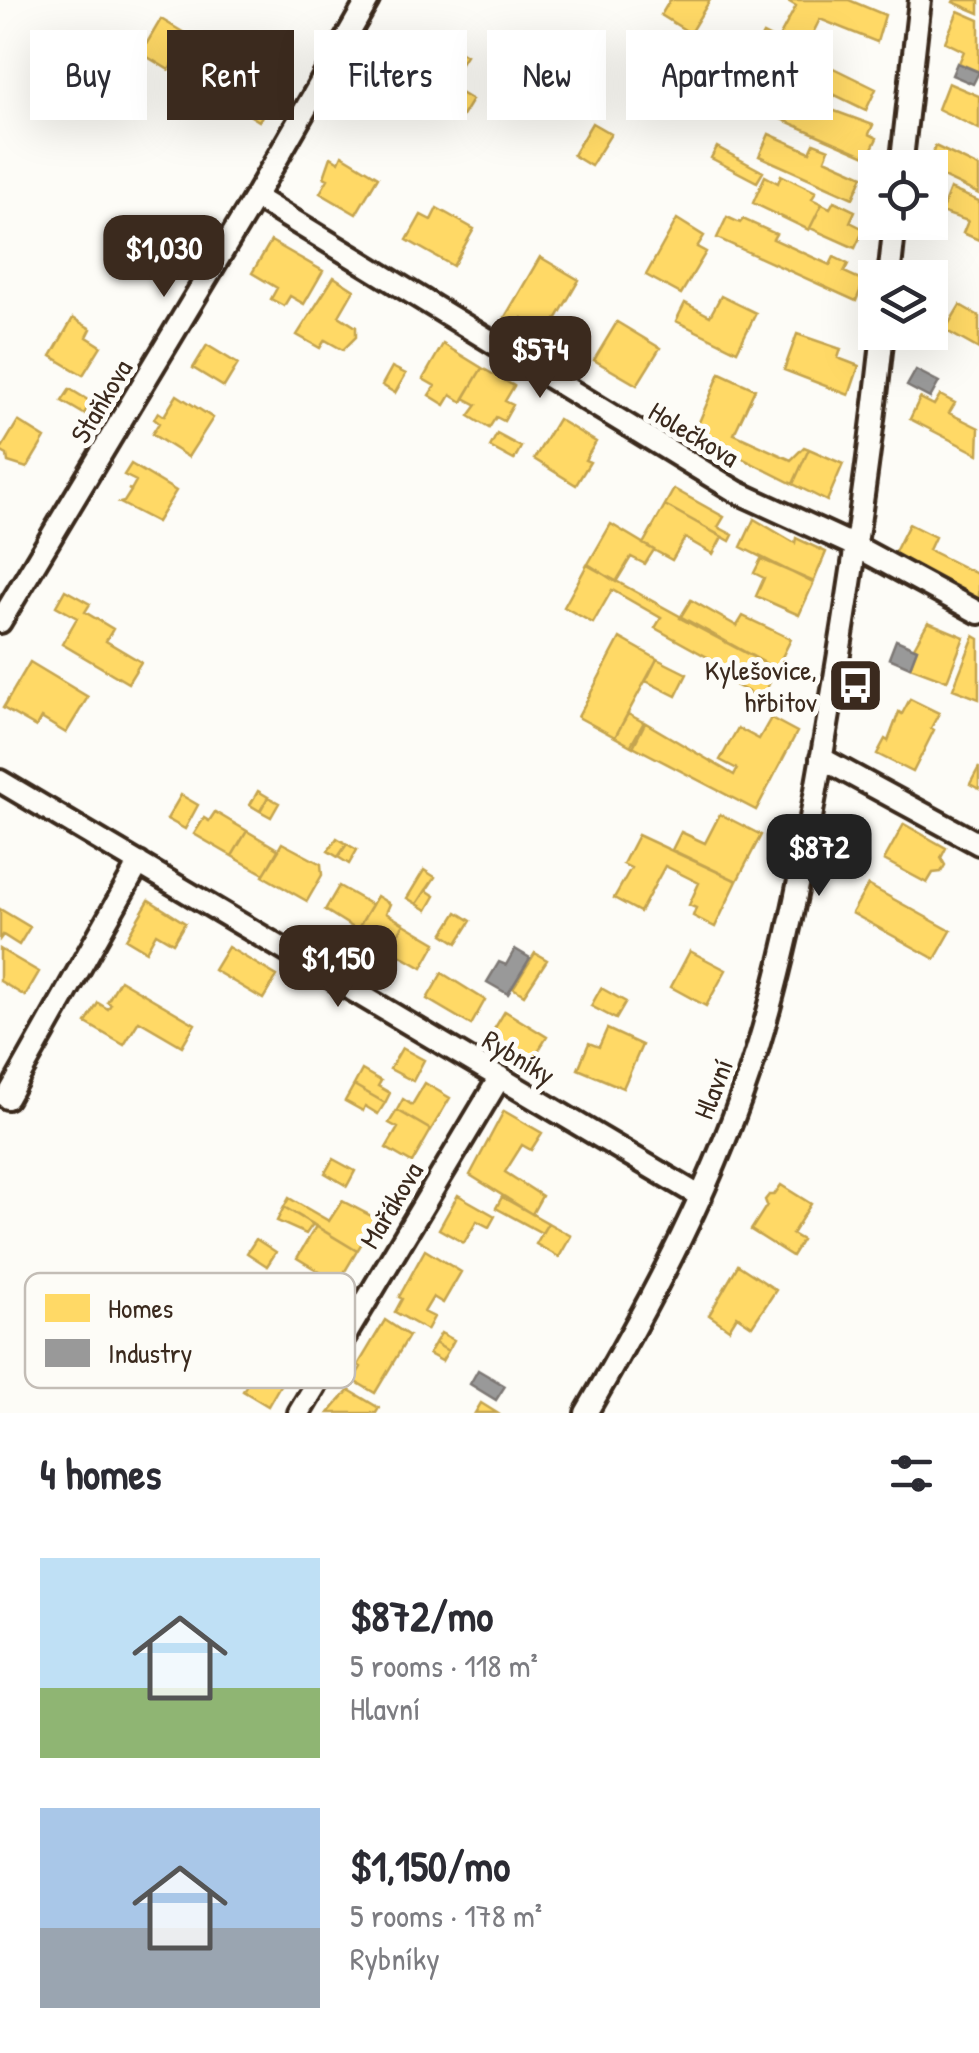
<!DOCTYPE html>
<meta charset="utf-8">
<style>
body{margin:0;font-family:"Patrick Hand",sans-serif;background:#f2f2f3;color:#2b2b33;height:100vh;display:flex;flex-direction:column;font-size:38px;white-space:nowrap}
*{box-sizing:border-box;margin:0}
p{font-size:32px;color:#7c7c81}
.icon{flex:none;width:55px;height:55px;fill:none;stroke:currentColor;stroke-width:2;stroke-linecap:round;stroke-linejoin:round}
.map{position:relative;height:1413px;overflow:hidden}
.sheet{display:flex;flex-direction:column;background:#fff;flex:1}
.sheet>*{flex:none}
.top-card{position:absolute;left:30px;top:30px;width:920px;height:90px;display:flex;gap:20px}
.fabs{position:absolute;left:858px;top:150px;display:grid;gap:20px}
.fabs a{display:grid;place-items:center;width:90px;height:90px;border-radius:0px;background:#fff;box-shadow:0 10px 40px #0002;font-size:50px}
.price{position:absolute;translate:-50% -85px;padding:0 22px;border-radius:20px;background:#3b2a1e;color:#fff;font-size:32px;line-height:65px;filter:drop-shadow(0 2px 5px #0008)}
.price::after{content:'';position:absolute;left:50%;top:60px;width:30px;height:22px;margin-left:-15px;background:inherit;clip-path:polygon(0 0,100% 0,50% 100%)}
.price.current{background:#222;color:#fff}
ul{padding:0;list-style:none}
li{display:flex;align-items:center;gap:30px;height:250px;padding:0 40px}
li span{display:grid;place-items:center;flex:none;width:280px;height:200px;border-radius:0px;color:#555}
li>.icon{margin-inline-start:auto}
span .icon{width:120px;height:120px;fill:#fffc;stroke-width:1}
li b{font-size:42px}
h2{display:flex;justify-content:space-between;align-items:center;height:120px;padding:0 40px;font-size:42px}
.chip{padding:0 35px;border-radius:0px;background:#fff;box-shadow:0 10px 40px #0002;font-size:35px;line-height:90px}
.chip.current{background:#3b2a1e;color:#fff}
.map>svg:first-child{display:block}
.homes{fill:#ffd966;stroke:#c4a450;stroke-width:2.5}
.industry{fill:#999;stroke:#7d7874;stroke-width:2.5}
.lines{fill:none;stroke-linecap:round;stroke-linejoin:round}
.minor-casing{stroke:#3b2a1e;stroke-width:28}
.minor{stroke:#fdfcf7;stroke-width:20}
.labels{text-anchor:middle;stroke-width:10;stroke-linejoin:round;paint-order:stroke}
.street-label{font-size:28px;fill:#3b2a1e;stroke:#fdfcf7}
.poi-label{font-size:28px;fill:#3b2a1e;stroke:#fdfcf7;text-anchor:end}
.key{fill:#fdfcf7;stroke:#c3bdb6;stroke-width:2.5}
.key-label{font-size:28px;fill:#3b2a1e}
</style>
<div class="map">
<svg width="979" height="1413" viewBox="0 0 979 1413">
<rect width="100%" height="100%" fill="#fdfcf7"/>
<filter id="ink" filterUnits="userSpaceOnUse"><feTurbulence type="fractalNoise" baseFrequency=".01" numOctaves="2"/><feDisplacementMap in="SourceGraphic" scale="20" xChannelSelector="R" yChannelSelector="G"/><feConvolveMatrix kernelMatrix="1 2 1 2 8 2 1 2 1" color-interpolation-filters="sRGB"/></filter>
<g filter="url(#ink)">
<path class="homes" d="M670 0H710L690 33 661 15Z
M786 0H849L885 15 877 42 820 19 803 53 819 61 808 82 753 53 763 34 777 41 796 6Z
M954 0H979V13L953 2Z
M958 11 979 20V72L959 63 964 51 945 42Z
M161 19 278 89 259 121 230 103 238 90 177 55 169 70 141 53Z
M435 37 466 55 450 80 421 63Z
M377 55 414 77 419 68 472 100 461 118 416 92 410 104 402 99 393 114 356 91Z
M819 61 876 89 866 110 808 82Z
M787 73 834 96 829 109 873 125 869 134 877 138 868 157 781 119 793 91 780 85Z
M948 83 979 96V129L938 109Z
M592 123 611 134 591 166 573 155Z
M769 134 810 152 814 143 829 149 825 159 863 176 853 198 759 156Z
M935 146 979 167V194L930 171 928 168Z
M717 147 763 172 757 182 711 158Z
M342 155 378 177 356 214 320 193 328 179 324 177 331 157 339 162Z
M781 175 816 192 812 199 822 204 809 230 753 203 765 176 778 183Z
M950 189 979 201V240L963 233 968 221 941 212Z
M834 201 855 211 850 222 864 229 855 248 810 228 822 204 830 208Z
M437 208 474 229 453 266 407 240 421 215 431 220Z
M727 217 740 223 743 219 776 234 773 239 830 265 834 257 848 264 844 272 864 281 856 301 717 238Z
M677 219 704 236 697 247 706 252 681 294 646 275Z
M271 241 323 271 304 304 290 296 284 306 271 299 277 288 252 273Z
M540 257 579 280 550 330 540 324 537 328 522 318 518 325 505 317Z
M334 277 354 290 339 316 356 327V337L343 350 325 340 320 348 297 335Z
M721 296 756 313 737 351 676 321 685 303 710 316Z
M960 305 979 316V349L945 330Z
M73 318 91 329 87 337 101 346 83 375 51 356Z
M617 322 660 348 637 385 594 360Z
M797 334 841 349 838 358 859 366 849 395 784 370Z
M443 344 482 368 462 402 451 395 445 405 429 395 435 386 423 379Z
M207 345 238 364 224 387 193 368Z
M392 367 406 374 395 393 382 385Z
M482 368 514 386 505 401 513 405 504 421 496 417 489 428 469 416 477 405 464 398Z
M720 373 755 389 734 434 791 460 804 447 809 449 793 484 694 434Z
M70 389 91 402 84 414 62 401Z
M177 395 213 418 188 457 152 434 159 423 154 419 158 412 164 416Z
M940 395 955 403 949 413 979 428 978 454 910 419 920 398 934 405Z
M558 419 596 442 585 460 590 462 576 485 534 459Z
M18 421 45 438 27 468 8 462 7 455 0 451Z
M497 434 521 447 514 460 490 447Z
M809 449 843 464 827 501 793 484Z
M131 464 176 491 157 522 120 503 124 502 131 491 128 489 131 490 136 481 124 475Z
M674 489 724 517 718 527 733 535 730 541 665 505Z
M665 505 722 537 713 554 685 538 672 560 643 544Z
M754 519 795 543 796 538 826 552 813 583 741 547Z
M611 524 654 550 645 564 631 557 616 582 588 564Z
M909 524 935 537 929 550 979 575V601L892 558Z
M761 559 814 582 799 615 756 596 764 578 754 573Z
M587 565 776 669 762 699 713 673 718 663 655 628 661 618 612 590 593 623 564 607Z
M65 590 90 604 85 612 113 629 106 641 141 662 128 683 62 644 77 618 56 606Z
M691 600 737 626 743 616 791 639 776 669 680 618Z
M928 622 964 637 947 681 910 667 917 649 914 647Z
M974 636 979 639V699L953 689Z
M620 638 657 659 615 737 578 717Z
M657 659 687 674 676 696 646 681Z
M30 662 88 697 66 733 41 718 36 727 3 708Z
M910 699 939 713 931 728 934 730 913 772 877 754 885 739 888 741 899 712 902 714Z
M628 714 645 723 633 747 615 737Z
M771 718 797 732 756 810 631 745 644 722 734 775 737 769 720 760 738 728 759 739Z
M979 767V789L970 784Z
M258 791 268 797 260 811 250 805Z
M181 795 198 805 185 829 167 819Z
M268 797 279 803 271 817 260 811Z
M215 812 247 831 232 856 194 834 204 818 209 821Z
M720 814 761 835 737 881 672 850 681 832 705 843Z
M904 824 946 848 941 858 945 865 941 872 933 873 927 883 884 860Z
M247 831 279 850 264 874 232 856Z
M638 835 737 881 715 927 693 916 696 908 689 905 699 883 665 866 640 912 614 898 631 868 623 864Z
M337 838 347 844 338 857 328 851Z
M282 843 321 864 322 875 307 901 263 876Z
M347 844 357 850 349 864 338 857Z
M424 870 435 877 417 904 407 898Z
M868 885 951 931 935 959 852 913Z
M339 886 372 905 357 930 325 910Z
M426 890 435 896 427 910 417 904Z
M377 896 390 904 386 913 404 924 389 949 357 930Z
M149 900 185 923 173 943 156 933 146 951 126 939Z
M0 909 30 927 19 945 3 935 0 939Z
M457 912 471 921 457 943 443 934Z
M404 924 436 943 422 968 389 949Z
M228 947 277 976 263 999 214 970Z
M0 949 39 972 25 996 0 981Z
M690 951 726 970 706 1006 671 987Z
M535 953 547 960 524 995 513 988Z
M442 973 485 1000 471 1025 427 999Z
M120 980 195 1024 182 1046 139 1021 124 1045 86 1023 98 1003 108 1009 111 1004 107 1002Z
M601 988 626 1002 616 1019 591 1006Z
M505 1011 547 1037 532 1061 490 1036Z
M607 1029 642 1045 623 1088 578 1069 589 1043 599 1047Z
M402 1048 424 1060 413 1081 390 1069Z
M362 1070 381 1081 378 1086 390 1093 385 1103 354 1085Z
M425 1083 450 1098 431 1130 397 1110 403 1099 412 1105Z
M354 1085 385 1103 378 1114 365 1106 363 1111 345 1101Z
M397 1110 431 1130 412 1163 386 1148 398 1128 389 1123Z
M504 1111 542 1133 531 1150 522 1145 505 1172 542 1196 532 1214 470 1175Z
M333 1159 355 1171 347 1186 325 1173Z
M781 1185 811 1204 792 1234 802 1240 792 1256 751 1230 767 1205 765 1200 769 1195H774Z
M458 1195 495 1216 489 1227 477 1221 464 1243 439 1229Z
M502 1197 548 1223 542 1233 496 1208Z
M289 1198 329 1221 342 1201 377 1219 357 1251 284 1207Z
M284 1207 313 1224 306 1234 277 1221Z
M548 1223 571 1236 559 1257 536 1244Z
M316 1226 357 1251 338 1283 297 1258Z
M256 1239 276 1252 267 1266 247 1253Z
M425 1250 461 1272 443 1303 433 1297 424 1312 434 1317 427 1330 395 1312 402 1299 399 1297Z
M738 1265 776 1290 752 1326 737 1316 729 1329 709 1315Z
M385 1320 409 1336 375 1393 353 1380 361 1367 358 1365Z
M441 1333 454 1340 448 1351 435 1343Z
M435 1343 448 1351 442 1361 429 1354Z
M262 1358 287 1373 268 1406 243 1391Z
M349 1390 379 1408 376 1413H329Z
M481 1403 497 1413H475Z"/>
<path class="industry" d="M957 63 979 72 973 84 952 75Z
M916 370 939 382 930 398 907 386Z
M896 640 917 649 910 667 889 658Z
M515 949 530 958 508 994 487 982 499 962 506 965Z
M478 1370 505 1386 496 1400 470 1384Z"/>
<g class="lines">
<defs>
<path id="minor" d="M901 168 920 0
M255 197 737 492 857 547 979 613
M889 278 895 222
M0 622 255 197 368 0
M821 758 979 844
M0 781 701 1197
M7 1098 139 863
M299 1413 500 1077
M586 1413C653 1298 717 1178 757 1050 791 939 811 822 830 708 851 583 870 459 883 332"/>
</defs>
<use href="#minor" class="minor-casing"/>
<use href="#minor" class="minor"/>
</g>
</g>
<defs>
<symbol id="bus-square" viewBox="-11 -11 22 22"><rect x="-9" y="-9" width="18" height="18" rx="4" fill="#3b2a1e" stroke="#fdfcf7"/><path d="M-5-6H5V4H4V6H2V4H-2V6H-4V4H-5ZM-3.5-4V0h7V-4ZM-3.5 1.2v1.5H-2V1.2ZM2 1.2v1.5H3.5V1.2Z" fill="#fff"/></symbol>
</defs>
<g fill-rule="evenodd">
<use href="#bus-square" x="824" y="654" width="63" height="63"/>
</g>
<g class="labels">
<g class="street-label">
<text transform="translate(101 401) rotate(-59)" y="10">Staňkova</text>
<text transform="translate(694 434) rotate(31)" y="10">Holečkova</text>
<text transform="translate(519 1057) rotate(31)" y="10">Rybníky</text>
<text transform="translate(713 1089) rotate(-69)" y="10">Hlavní</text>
<text transform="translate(391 1205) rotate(-59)" y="10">Mařákova</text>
</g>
<g class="poi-label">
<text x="817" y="680">Kylešovice,<tspan x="817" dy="32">hřbitov</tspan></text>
</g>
</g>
<rect x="25" y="1273" width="330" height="115" rx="15" class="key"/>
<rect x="45" y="1294" width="45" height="28" fill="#ffd966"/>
<rect x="45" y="1339" width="45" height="28" fill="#999"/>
<g class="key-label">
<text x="108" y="1318">Homes</text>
<text x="108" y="1363">Industry</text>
</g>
</svg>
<div class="fabs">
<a><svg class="icon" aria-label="locate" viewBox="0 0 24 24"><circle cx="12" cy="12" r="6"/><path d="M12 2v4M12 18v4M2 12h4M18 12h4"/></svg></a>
<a><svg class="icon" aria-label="layers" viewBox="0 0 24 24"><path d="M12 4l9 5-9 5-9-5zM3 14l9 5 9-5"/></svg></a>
</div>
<b class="price" style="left:164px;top:300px">$1,030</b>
<b class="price" style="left:540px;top:401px">$574</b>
<b class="price current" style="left:819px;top:899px">$872</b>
<b class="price" style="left:338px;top:1010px">$1,150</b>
<div class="top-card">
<a class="chip">Buy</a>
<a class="chip current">Rent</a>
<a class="chip">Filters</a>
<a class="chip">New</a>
<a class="chip">Apartment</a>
</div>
</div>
<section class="sheet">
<h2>4 homes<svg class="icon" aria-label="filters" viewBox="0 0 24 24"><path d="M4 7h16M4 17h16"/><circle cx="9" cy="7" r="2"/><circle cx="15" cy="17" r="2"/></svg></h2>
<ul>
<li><span style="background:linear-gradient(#bfe0f5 65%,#8fb573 0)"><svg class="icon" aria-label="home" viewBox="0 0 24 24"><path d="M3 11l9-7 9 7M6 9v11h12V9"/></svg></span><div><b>$872/mo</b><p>5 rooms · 118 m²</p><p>Hlavní</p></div></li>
<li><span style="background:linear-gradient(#a9c7e8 60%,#9aa5b1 0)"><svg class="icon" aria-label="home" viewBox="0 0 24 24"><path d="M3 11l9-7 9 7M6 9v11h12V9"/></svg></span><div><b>$1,150/mo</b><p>5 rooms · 178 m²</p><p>Rybníky</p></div></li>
</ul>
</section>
